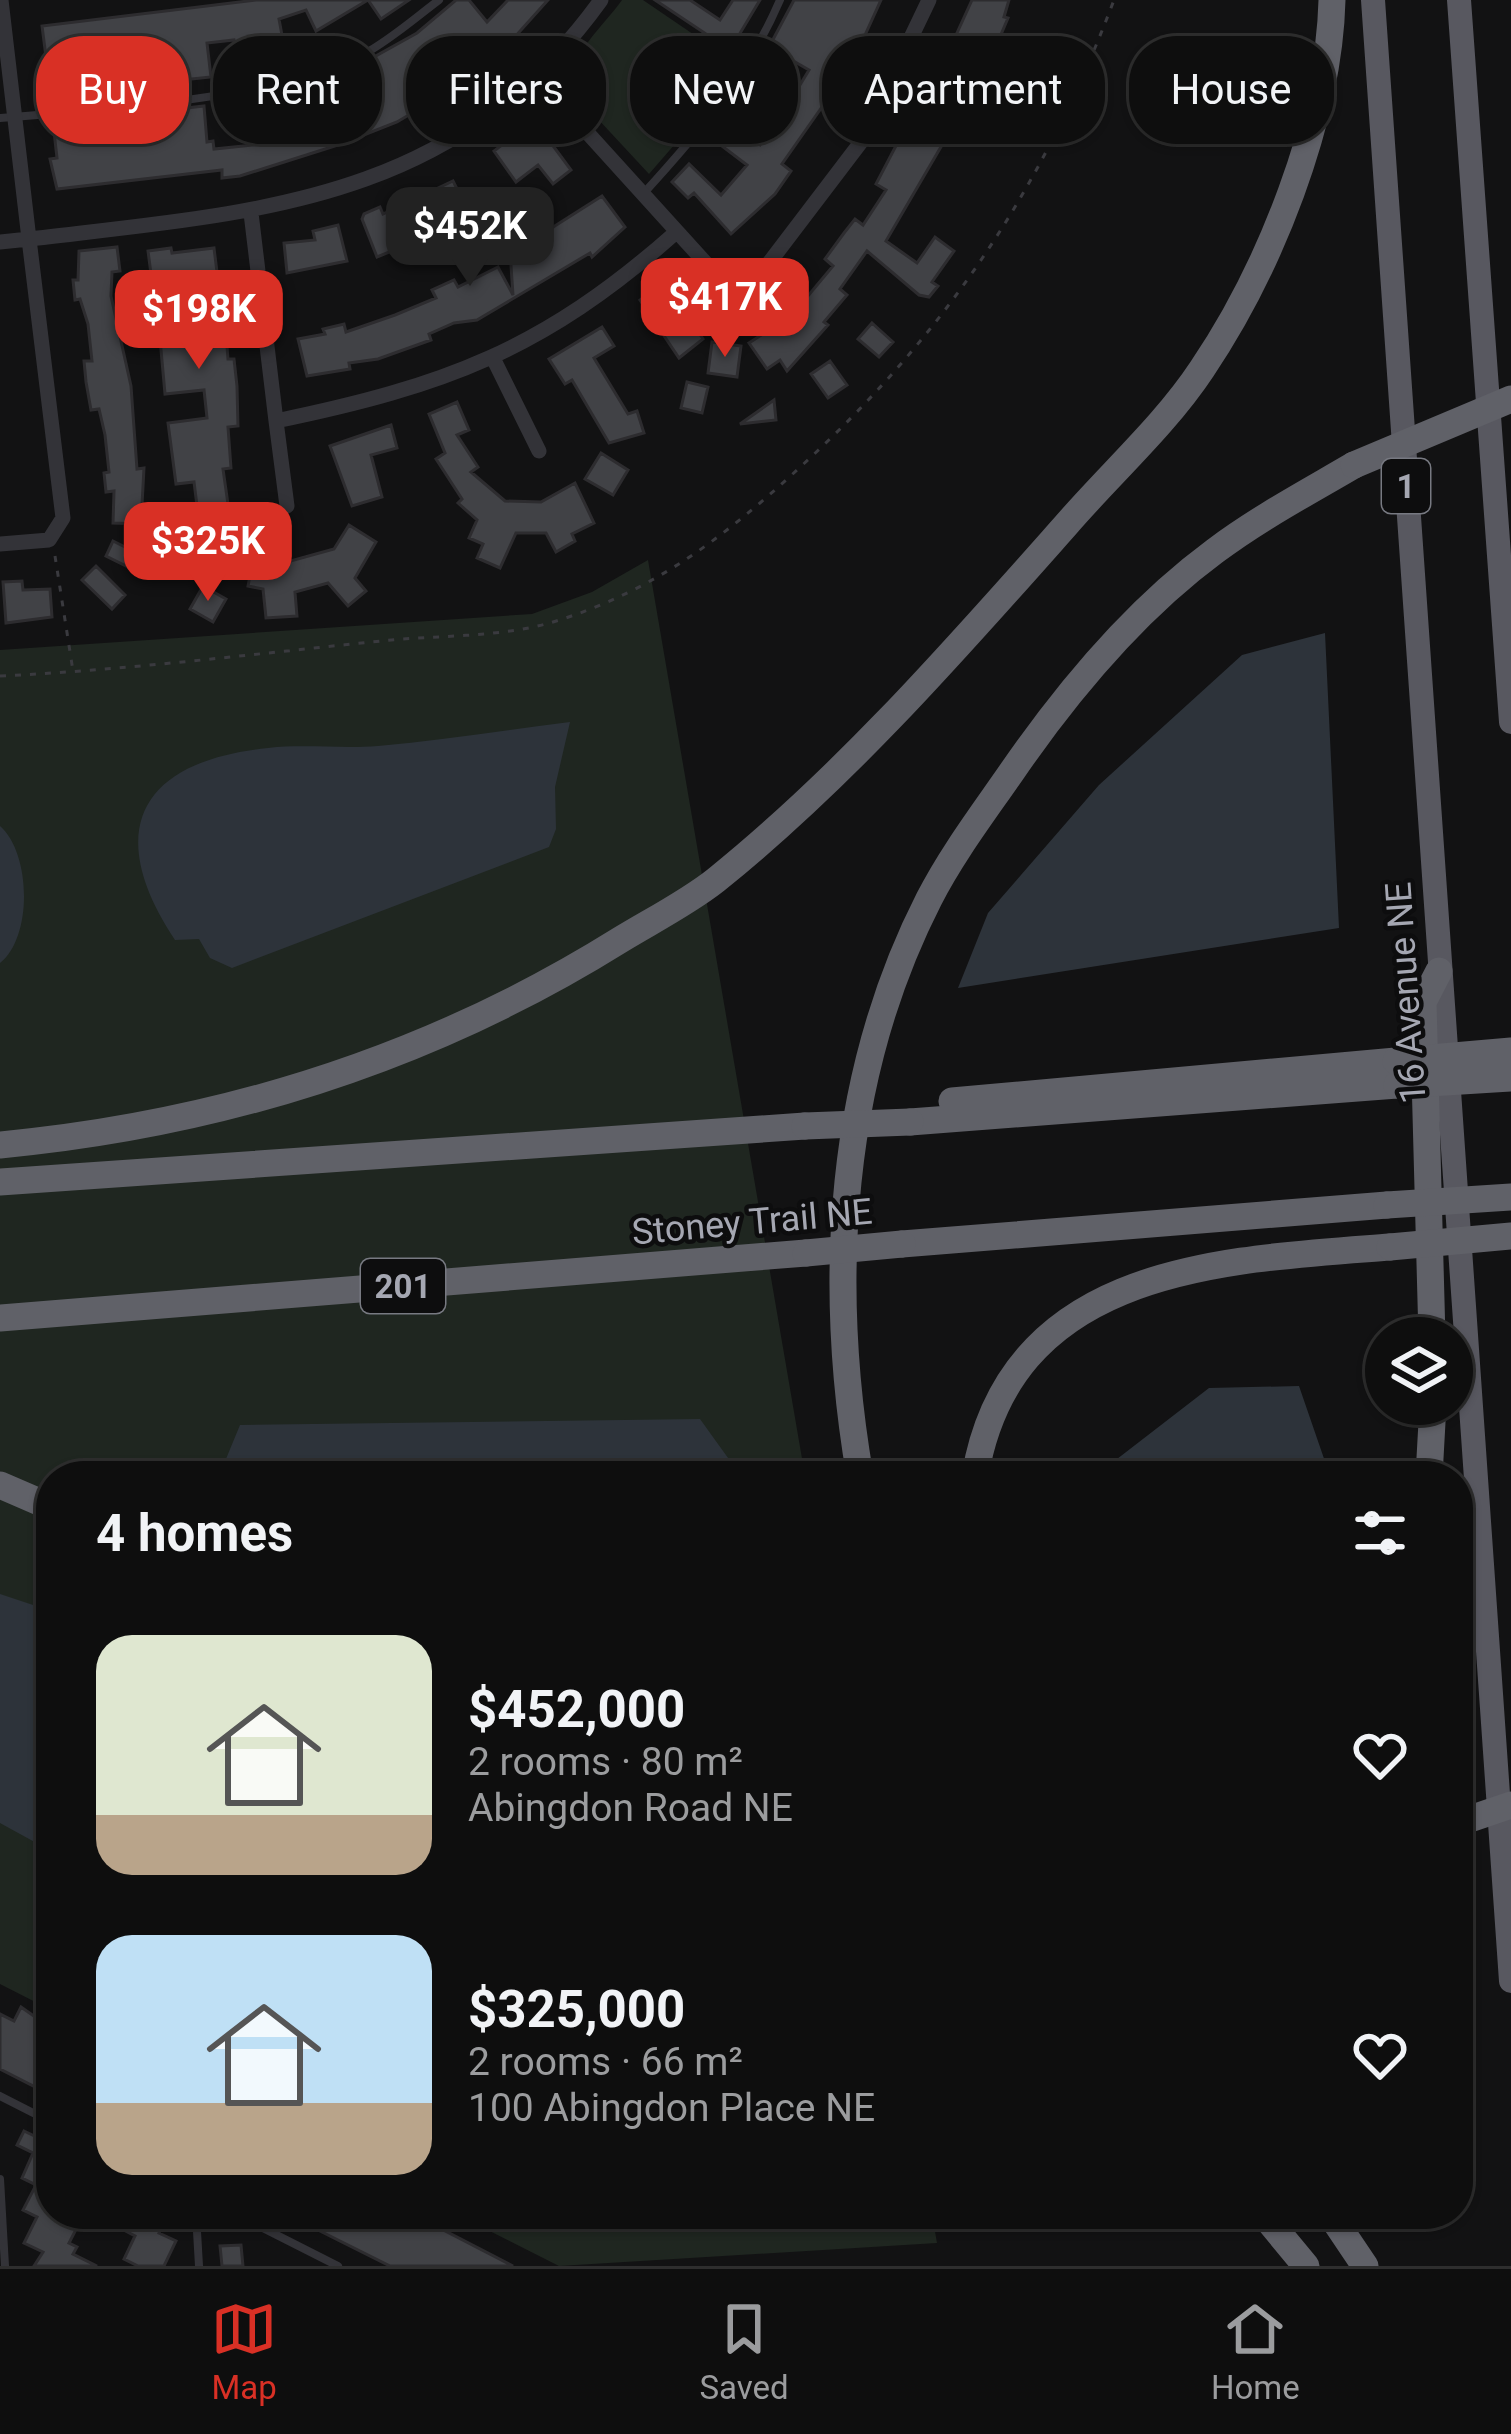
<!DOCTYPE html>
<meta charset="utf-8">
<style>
body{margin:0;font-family:Roboto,sans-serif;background:#171717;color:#f1f3f6;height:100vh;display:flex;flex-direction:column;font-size:45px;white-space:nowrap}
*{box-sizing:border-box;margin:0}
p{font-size:39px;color:#9b9c9e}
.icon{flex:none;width:66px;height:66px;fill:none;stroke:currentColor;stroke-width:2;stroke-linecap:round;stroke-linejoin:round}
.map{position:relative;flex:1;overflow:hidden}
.details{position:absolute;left:36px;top:1461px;width:1437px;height:768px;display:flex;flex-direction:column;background:#0e0e0e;border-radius:48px;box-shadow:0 3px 9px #0004,0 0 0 3px #2e2e2e}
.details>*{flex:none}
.top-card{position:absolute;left:36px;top:36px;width:1440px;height:108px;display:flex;gap:24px}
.buttons{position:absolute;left:1365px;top:1317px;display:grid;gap:24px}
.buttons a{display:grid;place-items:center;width:108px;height:108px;border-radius:50%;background:#0e0e0e;box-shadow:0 3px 9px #0004,0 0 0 3px #2e2e2e;font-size:60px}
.price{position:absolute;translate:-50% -102px;padding:0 27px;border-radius:24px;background:#d93025;color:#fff;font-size:39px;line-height:78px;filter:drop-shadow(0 3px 6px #0008)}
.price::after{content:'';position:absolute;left:50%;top:72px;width:36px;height:27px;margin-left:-18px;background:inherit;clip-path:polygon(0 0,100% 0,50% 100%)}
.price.current{background:#222;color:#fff}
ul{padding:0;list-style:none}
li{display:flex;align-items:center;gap:36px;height:300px;padding:0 60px}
li span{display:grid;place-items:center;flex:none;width:336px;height:240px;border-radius:36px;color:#555}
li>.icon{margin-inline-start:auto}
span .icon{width:144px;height:144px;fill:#fffc;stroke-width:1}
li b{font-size:51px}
h2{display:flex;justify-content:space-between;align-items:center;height:144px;padding:0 60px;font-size:51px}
.chip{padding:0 42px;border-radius:48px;background:#0e0e0e;box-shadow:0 3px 9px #0004,0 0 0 3px #2e2e2e;font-size:42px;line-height:108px}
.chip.current{background:#d93025;color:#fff}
.dock{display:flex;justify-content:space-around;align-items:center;height:168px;border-top:3px solid #2e2e2e;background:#0e0e0e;font-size:33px;color:#9b9c9e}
.dock a{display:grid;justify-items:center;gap:6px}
.dock .current{color:#d93025}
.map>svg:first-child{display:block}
.green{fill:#1f2620}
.water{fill:#2d333a}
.building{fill:#414246;stroke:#2d2c2f;stroke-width:3}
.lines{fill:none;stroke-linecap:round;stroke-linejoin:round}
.path{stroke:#3a3a3f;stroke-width:3;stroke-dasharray:6 9;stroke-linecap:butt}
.service{stroke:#333338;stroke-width:8}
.minor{stroke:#333338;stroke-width:15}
.trunk{stroke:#585860;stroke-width:24}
.motorway{stroke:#606168;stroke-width:27}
.motorway-bridge{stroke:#606168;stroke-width:27}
.labels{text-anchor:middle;stroke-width:9;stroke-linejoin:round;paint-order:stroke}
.shield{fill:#0d0d0e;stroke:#777981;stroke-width:3}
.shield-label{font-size:33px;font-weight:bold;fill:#a5a7b2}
.street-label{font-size:36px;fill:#a5a7b2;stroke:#0d0d0e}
</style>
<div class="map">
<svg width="1511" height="2266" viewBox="0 0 1511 2266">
<rect width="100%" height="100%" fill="#121213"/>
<path class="green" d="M622 0H643L734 62 702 113 649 174 571 90C567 56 603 27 622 0Z
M648 560 805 1476H51V2010L0 1984V650L532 614 592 592Z
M456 2214H932L937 2243 559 2266Z"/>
<path class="water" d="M1325 633 1339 928 958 988 988 913 1099 785 1242 655Z
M570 722 555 787 556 829 549 847 232 968 210 958 199 939 175 940C103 832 138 761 268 748 304 744 342 749 378 746 442 740 506 730 570 722Z
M0 826C31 853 33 937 0 963Z
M1299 1386 1330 1476H1095L1209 1388Z
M700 1419 741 1476H231L221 1471 240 1425Z
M0 1594 51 1611V1851L0 1823Z"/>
<path class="building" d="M256 0H409L381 19 368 0 316 31 306 10 279 19 287 62 241 72 234 40 207 43 211 77 144 84 140 44 102 49 106 87 85 90 81 53 46 57 42 26Z
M456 0H469L487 22 508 0H548L513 39 456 87 397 122 341 144 240 176 222 178V170L57 189 50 159 57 158 53 123 204 106 207 142 213 141 214 149 253 145 251 136 258 135 250 100 271 95 279 128 344 111 376 96 365 62 417 33Z
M655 0H690L720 20 733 0H760L730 50Z
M794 0H881L830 112 822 107 782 164 791 171 775 194 731 234 694 193 688 198 672 182 689 164 721 195 747 165 710 137 724 119 760 145 777 120 738 96 749 78 789 103 809 70 769 47Z
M972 0H1009L1004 17 1008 18 977 91 1032 118 1024 133 966 104 886 241 917 263 935 237 954 251 932 282 938 286 929 297 919 295 867 251 840 289 847 295 824 322 828 325 787 371 780 360 767 369 749 343 786 319 782 315 797 298 802 303 833 266 825 259 844 233 855 219 863 225 886 190 876 184 900 138 910 143 927 119 945 82 936 79Z
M534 120 571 170 553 184 538 165 516 182 494 151Z
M453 181 482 237 470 244 452 211 392 238 397 249 377 257 362 219 364 214 380 207 383 214Z
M507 193 539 236 602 196 625 227 592 257 590 253 477 320 454 323 429 334 431 340 378 359 349 363 350 369 307 376 298 339 325 334 323 329 344 324 346 332 395 315 436 298 432 290 454 280 458 287 498 267 513 295 508 222 493 201Z
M338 225 347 261 287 273 284 243 315 240 313 231Z
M117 247 120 271 112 272 111 296 131 386 137 469 144 468 141 524 113 523 114 491 106 492 104 473 109 472 105 435 99 409 91 410 86 382 84 361H92L88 324 80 299 75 300 73 280H78L79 251Z
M171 248 172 253 214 248 218 280H222L228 359H234L237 386 238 426 228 427 231 468 223 469 229 511 198 514 194 482 176 484 168 423 207 418 204 390 165 394 160 339 193 336 189 307 162 310 158 274H151L148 251Z
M664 281 703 339 679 358 640 300Z
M872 323 893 342 879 357 858 339Z
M602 327 614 346 594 358 628 414 637 411 644 433 609 443 572 380 565 384 549 359Z
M712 342 741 346 737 377 708 373Z
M830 361 847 385 828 398 811 374Z
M687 382 708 387 702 413 681 408Z
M774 400 776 420 740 424Z
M457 402 469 430 457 435 478 467 471 472 505 501 541 502 575 483 594 523 572 534 575 541 556 552 546 533H516L500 568 477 558 483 544 469 538 477 520 458 503 462 499 436 459 445 453 429 414Z
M391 425 397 448 371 455 382 497 352 506 330 446Z
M601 453 628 470 613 495 585 479Z
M349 525 376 542 355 578 366 591 348 606 328 583 295 592 297 616 266 618 263 589 248 586 254 555 287 562 334 549Z
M228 527 240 554 211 567 198 540Z
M113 541 143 556 136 571 106 556Z
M96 566 125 595 112 609 82 580Z
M22 581 23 590 50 589 52 617 6 623 3 582Z
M203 586 226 599 213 622 190 609Z
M21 2007 51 2028V2095L0 2069V2014L14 2021Z
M24 2131 51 2144V2214H84L69 2243 77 2247 73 2254 97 2266H34L43 2252 24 2243 37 2217 23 2210 36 2185 22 2178 33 2153 17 2145Z
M120 2214H168L159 2233 176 2241 164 2266H138L124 2259 135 2236 114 2225Z
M286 2214H434L430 2223 513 2266H390Z
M241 2245 243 2266H222L220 2246Z"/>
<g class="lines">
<path class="path" d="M55 556 73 671
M0 676C127 670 254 654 381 641 435 635 500 638 553 622 652 592 722 539 797 470 946 334 1043 188 1114 0"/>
<path class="service" d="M0 118C103 109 274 100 364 54 390 40 415 18 439 0
M643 194C698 134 748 75 780 0
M0 2096 51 2122
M0 2179 5 2266
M196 2214 199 2266
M235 2214 338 2266"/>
<path class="minor" d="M1 0 29 239C257 212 454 204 601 0
M536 76 731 291 753 284 861 142 929 0
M251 213 276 421C445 386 543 350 674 234
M0 242 29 239 63 518 49 540 0 544
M494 360 539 451
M276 421 287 506"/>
<path class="trunk" d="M1373 0 1511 1981
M1459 0 1511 722"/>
<path class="motorway" d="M952 1101 1396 1061
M910 1122 1397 1085
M0 1145C222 1124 431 1058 620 940 651 921 687 903 716 880 845 776 956 649 1066 525 1110 474 1165 425 1202 369 1269 270 1329 121 1332 0
M0 1182 805 1126
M902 1244 1387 1205
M0 1318 806 1253
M1432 1338 1423 1002 1439 971
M860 1476C827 1283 838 1077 929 899 952 854 984 812 1013 770 1069 689 1135 610 1215 551 1259 518 1308 492 1354 465
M975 1476C1010 1266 1221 1260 1390 1247
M1429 1476 1433 1404
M0 1485 51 1507
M1263 2214 1306 2266
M1330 2214 1365 2266"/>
<path class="motorway-bridge" d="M1354 465 1511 399
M1396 1061 1511 1051
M1397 1085 1511 1078
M805 1126 910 1122
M1387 1205 1511 1197
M1390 1247 1511 1236
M806 1253 902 1244
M1458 1823 1511 1805"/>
</g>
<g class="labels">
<g class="shield">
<rect x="1382" y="459" width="48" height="54" rx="9"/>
<rect x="361" y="1259" width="84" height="54" rx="9"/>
</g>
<g class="shield-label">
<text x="1406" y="498">1</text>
<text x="403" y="1298">201</text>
</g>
<g class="street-label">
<text transform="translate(1405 993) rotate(-94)" y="13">16 Avenue NE</text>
<text transform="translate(752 1221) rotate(-5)" y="13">Stoney Trail NE</text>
</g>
</g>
</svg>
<div class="buttons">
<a><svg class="icon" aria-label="layers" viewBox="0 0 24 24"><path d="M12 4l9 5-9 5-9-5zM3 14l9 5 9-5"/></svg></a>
</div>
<b class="price current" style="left:470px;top:289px">$452K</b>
<b class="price" style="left:725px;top:360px">$417K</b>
<b class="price" style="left:199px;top:372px">$198K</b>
<b class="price" style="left:208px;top:604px">$325K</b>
<div class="top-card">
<a class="chip current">Buy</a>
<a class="chip">Rent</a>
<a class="chip">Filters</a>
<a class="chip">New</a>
<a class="chip">Apartment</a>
<a class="chip">House</a>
</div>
<section class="details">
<h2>4 homes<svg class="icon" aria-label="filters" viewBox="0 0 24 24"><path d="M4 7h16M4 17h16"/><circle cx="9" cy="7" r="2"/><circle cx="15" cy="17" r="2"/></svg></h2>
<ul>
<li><span style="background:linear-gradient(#dfe7d0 75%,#b9a48a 0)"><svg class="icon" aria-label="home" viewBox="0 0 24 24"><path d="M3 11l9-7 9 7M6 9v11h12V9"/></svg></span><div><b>$452,000</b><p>2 rooms · 80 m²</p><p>Abingdon Road NE</p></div><svg class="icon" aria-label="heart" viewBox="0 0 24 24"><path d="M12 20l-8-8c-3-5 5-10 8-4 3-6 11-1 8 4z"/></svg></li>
<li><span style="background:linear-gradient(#bfe0f5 70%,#b9a48a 0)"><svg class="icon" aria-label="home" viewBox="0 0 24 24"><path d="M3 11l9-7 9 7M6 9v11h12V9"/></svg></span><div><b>$325,000</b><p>2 rooms · 66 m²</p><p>100 Abingdon Place NE</p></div><svg class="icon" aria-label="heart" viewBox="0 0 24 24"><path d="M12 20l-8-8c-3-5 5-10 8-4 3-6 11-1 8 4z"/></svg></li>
</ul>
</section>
</div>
<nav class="dock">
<a class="current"><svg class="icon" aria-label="map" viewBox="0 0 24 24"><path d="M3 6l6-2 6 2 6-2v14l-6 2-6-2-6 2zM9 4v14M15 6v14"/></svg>Map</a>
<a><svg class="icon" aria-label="saved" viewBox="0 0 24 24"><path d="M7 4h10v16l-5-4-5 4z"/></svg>Saved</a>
<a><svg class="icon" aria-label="home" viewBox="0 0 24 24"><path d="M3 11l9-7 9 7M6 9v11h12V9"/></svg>Home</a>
</nav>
